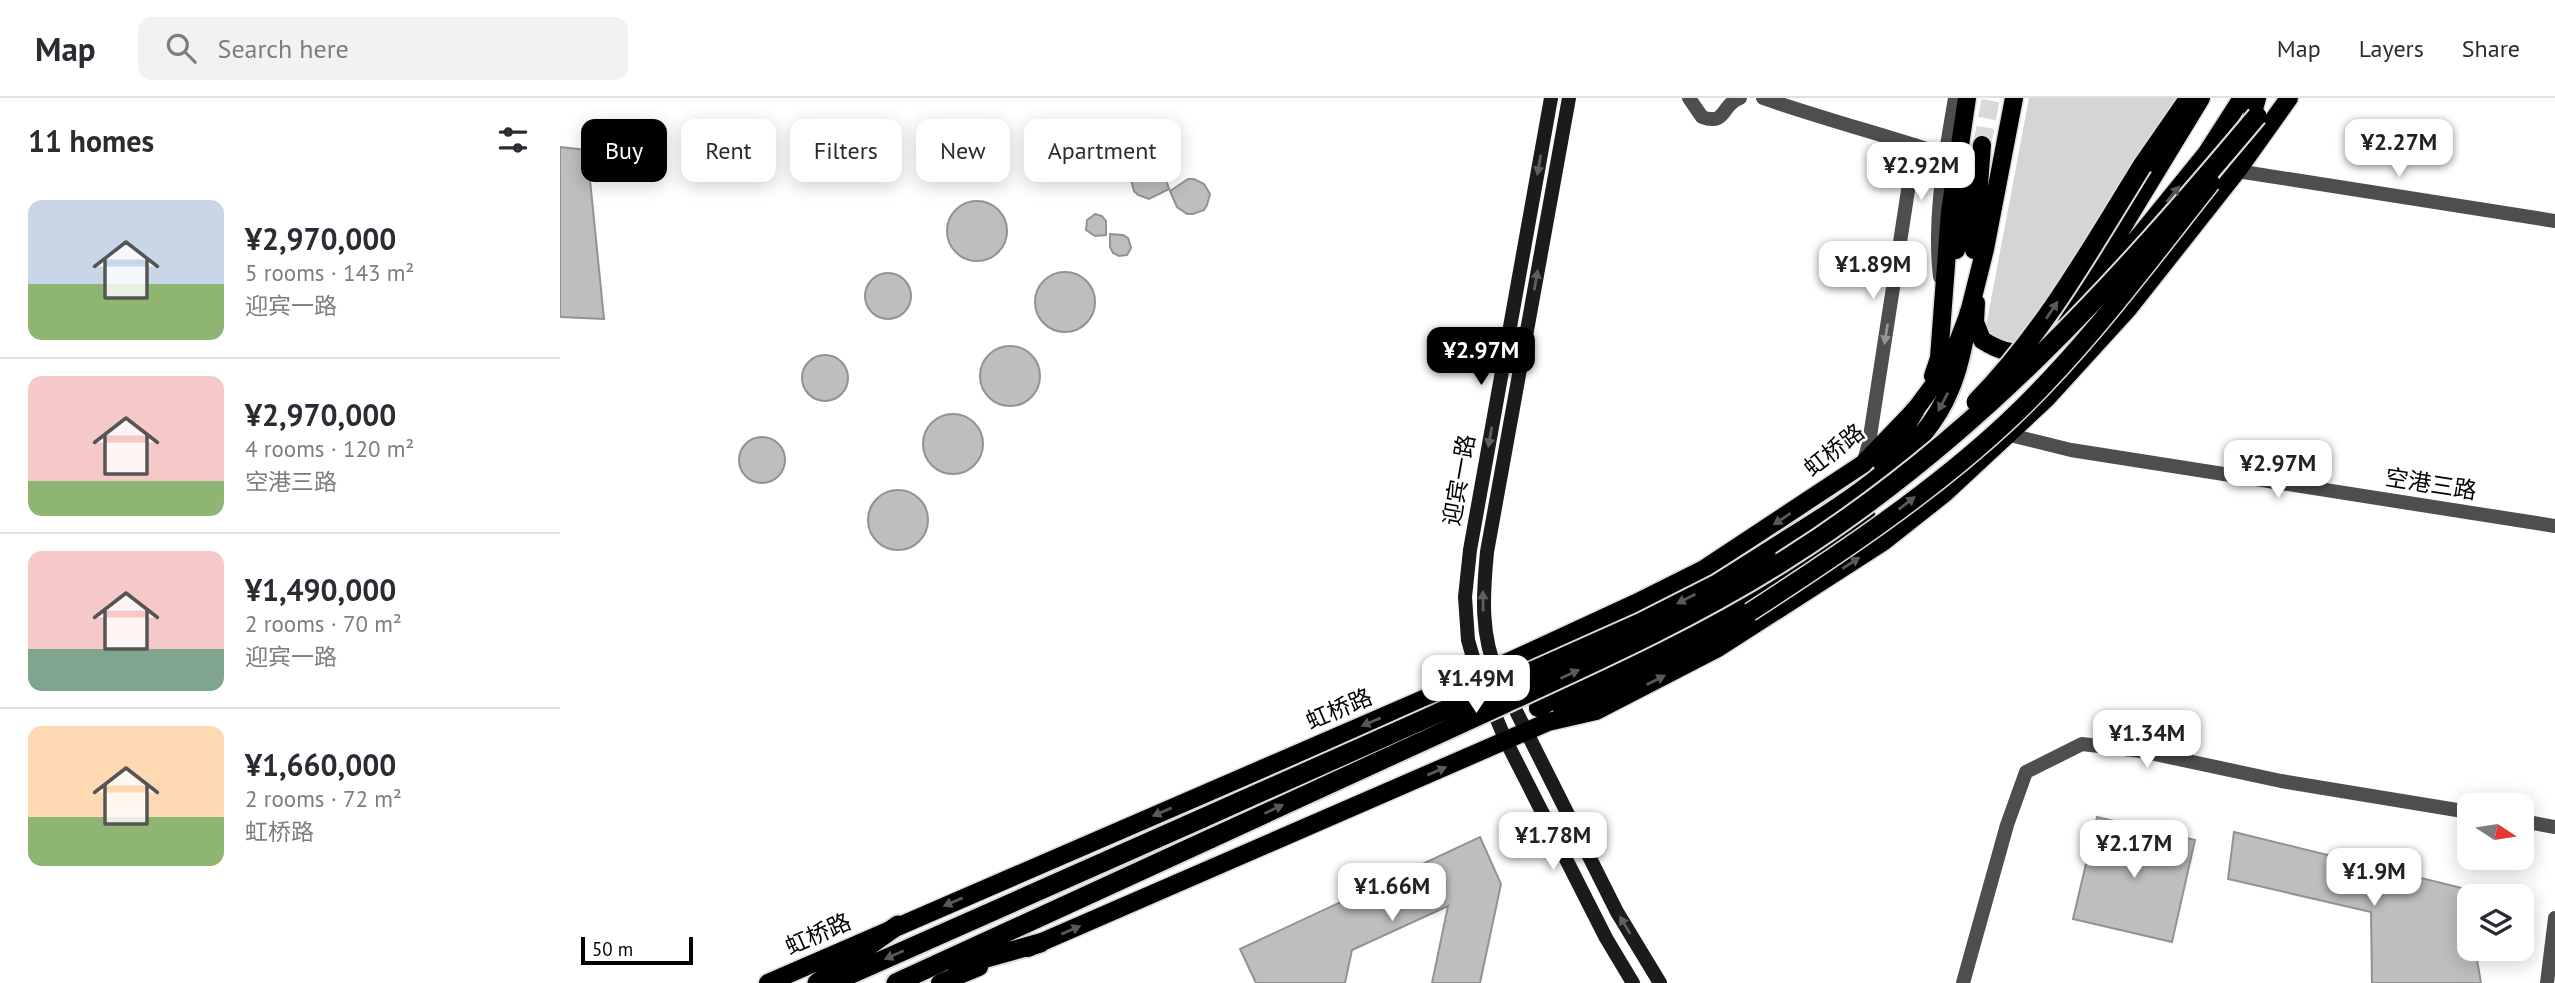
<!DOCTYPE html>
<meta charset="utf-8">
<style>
body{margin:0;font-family:"PT Sans","Noto Sans SC",sans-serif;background:#f2f2f3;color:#2b2b33;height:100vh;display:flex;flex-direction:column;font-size:26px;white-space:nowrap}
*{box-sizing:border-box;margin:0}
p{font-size:23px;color:#7c7c81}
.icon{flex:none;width:38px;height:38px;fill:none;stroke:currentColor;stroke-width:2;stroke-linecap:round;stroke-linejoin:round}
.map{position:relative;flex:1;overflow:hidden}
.details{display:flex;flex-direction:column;background:#fff;width:560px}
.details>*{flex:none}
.guide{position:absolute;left:21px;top:21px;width:665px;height:63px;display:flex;gap:14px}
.needle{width:46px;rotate:102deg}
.fabs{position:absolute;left:1897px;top:695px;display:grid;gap:14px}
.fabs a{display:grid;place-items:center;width:77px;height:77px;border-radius:14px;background:#fff;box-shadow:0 4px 18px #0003;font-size:35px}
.scale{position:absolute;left:21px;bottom:18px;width:112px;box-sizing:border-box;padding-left:7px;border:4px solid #000;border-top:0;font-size:19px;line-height:24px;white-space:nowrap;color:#000;-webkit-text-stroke:5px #fff;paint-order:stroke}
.price{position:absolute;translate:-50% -60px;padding:0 16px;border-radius:14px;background:#fff;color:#222;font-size:23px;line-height:46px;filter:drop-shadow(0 2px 4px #0008)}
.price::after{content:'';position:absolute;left:50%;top:42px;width:21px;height:16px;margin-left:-10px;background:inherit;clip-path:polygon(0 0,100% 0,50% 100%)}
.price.current{background:#000;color:#fff}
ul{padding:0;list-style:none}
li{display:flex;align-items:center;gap:21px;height:175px;padding:0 28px}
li+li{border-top:2px solid #e1e1e2}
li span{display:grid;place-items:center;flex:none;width:196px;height:140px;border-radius:14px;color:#555}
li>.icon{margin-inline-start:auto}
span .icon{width:84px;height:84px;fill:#fffc;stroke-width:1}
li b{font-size:30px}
h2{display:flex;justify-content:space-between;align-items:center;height:84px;padding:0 28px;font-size:30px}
.tag{padding:0 24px;border-radius:14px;background:#fff;box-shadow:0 4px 18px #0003;font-size:24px;line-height:63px}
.tag.current{background:#000;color:#fff}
header{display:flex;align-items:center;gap:42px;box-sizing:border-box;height:98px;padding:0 35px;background:#fff;border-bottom:2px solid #e1e1e2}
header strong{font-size:33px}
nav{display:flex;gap:38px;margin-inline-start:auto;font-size:24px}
.search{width:490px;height:63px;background:#f2f2f3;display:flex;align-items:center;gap:18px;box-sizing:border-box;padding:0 24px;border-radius:14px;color:#7c7c81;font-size:26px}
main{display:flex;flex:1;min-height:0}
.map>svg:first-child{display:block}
.green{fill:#d5d5d5}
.building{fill:#bebebe;stroke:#929292;stroke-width:2}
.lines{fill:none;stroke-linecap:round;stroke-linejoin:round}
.primary-tunnel{stroke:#d9d9d9;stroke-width:18;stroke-dasharray:18 9;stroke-linecap:butt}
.primary-casing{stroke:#dbdbdb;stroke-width:21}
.trunk-casing{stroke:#dbdbdb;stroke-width:23}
.minor{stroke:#4e4e4e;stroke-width:14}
.tertiary{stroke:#4e4e4e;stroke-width:14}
.secondary{stroke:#1b1b1b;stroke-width:14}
.primary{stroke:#000;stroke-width:18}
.trunk{stroke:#000;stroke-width:19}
.primary-bridge-casing{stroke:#dbdbdb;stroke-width:21;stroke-linecap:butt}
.trunk-bridge-casing{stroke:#dbdbdb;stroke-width:23;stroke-linecap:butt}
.primary-bridge{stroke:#000;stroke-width:18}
.trunk-bridge{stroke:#000;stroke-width:19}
.oneway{fill:#5f5f5f}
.oneway2{fill:#595959}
.oneway3{fill:#959595}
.labels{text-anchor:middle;stroke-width:5;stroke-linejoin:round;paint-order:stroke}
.street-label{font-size:23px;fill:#000;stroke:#fff}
</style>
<header>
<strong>Map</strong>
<div class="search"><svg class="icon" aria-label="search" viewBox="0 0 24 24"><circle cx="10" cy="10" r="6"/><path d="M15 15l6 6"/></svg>Search here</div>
<nav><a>Map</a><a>Layers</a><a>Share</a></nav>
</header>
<main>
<section class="details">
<h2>11 homes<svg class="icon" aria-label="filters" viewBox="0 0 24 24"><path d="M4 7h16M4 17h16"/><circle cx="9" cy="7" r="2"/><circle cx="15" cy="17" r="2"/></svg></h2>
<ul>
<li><span style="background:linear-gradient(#c9d6e8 60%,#8fb573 0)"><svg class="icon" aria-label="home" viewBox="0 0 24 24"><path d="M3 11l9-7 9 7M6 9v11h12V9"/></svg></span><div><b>¥2,970,000</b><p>5 rooms · 143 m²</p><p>迎宾一路</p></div></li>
<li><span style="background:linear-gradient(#f6c9c9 75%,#8fb573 0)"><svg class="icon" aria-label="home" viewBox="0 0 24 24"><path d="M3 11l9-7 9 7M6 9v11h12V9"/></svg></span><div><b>¥2,970,000</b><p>4 rooms · 120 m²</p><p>空港三路</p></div></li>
<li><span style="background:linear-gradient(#f6c9c9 70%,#7fa58c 0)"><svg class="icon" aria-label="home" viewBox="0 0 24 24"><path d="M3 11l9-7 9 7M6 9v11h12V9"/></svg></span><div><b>¥1,490,000</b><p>2 rooms · 70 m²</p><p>迎宾一路</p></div></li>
<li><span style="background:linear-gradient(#ffd9b3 65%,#8fb573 0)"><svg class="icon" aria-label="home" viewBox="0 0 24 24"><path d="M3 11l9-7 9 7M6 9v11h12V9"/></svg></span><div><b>¥1,660,000</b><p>2 rooms · 72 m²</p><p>虹桥路</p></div></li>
</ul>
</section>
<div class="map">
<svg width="1995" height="885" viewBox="0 0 1995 885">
<rect width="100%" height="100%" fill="#fff"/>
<path class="green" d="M1469 0H1618L1461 245 1424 239Z"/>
<path class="building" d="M0 49 27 52 44 221 0 219Z
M591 65 601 70 604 75 609 91 589 101 578 97 574 93 571 82 572 76 579 68Z
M628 81H634L644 86 650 96 647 107 644 112 633 116H627L617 109 610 93Z
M387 133a30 30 0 1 1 60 0a30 30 0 1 1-60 0Z
M535 116 542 118 546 123V137L535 138 526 132 527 122Z
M550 136 563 137 568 140 571 150 567 157 559 158 553 155 550 149Z
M475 204a30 30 0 1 1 60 0a30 30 0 1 1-60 0Z
M305 198a23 23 0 1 1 46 0a23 23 0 1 1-46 0Z
M420 278a30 30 0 1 1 60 0a30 30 0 1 1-60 0Z
M242 280a23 23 0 1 1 46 0a23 23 0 1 1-46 0Z
M363 346a30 30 0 1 1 60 0a30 30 0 1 1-60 0Z
M179 362a23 23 0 1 1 46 0a23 23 0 1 1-46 0Z
M308 422a30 30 0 1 1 60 0a30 30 0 1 1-60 0Z
M1537 719 1635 742 1612 844 1513 821Z
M1674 734 1906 791 1909 814V850H1915L1921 885H1812L1811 814 1668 781Z
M920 739 941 786 920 885H872L888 808 792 852 785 885H696L680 851Z"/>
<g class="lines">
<path class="primary-tunnel" d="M1422 47 1431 0"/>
<defs>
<path id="primary" d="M1688 32 1697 0
M1396 152 1411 91
M1414 152 1422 47
M1555 168 1646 56 1682 0
M1416 205 1415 224 1422 242C1438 252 1450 256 1468 255
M1507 225 1568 120 1641 0
M1373 278 1379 260 1390 114 1407 0
M978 610 1171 509 1254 456 1306 417
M1002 615C1063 578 1129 549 1190 514
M468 850 988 624 1036 613 1158 550 1323 444 1385 395 1486 301 1568 211 1677 73 1729 0
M208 885 935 570 1076 505 1144 471 1303 366 1355 312 1381 277 1394 254 1409 215 1425 151 1454 0
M380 885 419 869"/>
<path id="trunk" d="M1582 68 1629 0
M1321 363 1335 347 1355 312
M1206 455C1270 414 1359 366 1389 293 1400 268 1404 241 1409 215
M397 868 480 845
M257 885 338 827
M271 885 643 720
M336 885 652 740"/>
</defs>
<use href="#primary" class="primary-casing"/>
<use href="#trunk" class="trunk-casing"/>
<path class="minor" d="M1129 0 1142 19C1167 28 1161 6 1180 0
M1203 0C1263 21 1325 37 1385 57
M1677 73 1995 123
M1304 363 1309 345 1355 47
M1962 723 1995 729
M1403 885 1447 727 1466 674 1522 646 1581 653 1721 683 1909 714
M1987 885 1995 820"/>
<path class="tertiary" d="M1380 179C1373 118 1385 60 1395 0
M1450 337 1511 352 1995 428"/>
<path class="secondary" d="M991 0 910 452 905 499 908 542 918 577 946 643 979 708 1046 840 1073 885
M938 577C920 537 923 496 927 454L1009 0
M947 595 1057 814 1100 885"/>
<use href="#primary" class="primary"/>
<use href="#trunk" class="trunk"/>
<defs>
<path id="primary-bridge" d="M1190 514C1278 457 1371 395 1447 324 1523 253 1586 167 1651 85"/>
<path id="trunk-bridge" d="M1416 304C1484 235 1531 150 1582 68
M643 720 1080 525 1157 486 1206 455
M652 740C750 695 848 650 946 605 1042 561 1139 517 1228 460 1416 341 1555 187 1697 18"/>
</defs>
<use href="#primary-bridge" class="primary-bridge-casing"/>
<use href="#trunk-bridge" class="trunk-bridge-casing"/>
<use href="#primary-bridge" class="primary-bridge"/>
<use href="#trunk-bridge" class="trunk-bridge"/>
</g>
<defs><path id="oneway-solid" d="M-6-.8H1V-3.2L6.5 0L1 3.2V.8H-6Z" transform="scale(1.75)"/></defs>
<g class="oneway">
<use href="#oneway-solid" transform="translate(979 67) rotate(100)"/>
<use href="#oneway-solid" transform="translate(976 182) rotate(-80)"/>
<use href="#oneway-solid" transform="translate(930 339) rotate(100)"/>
<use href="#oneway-solid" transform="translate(923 503) rotate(-91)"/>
<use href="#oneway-solid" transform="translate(1065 827) rotate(-120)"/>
</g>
<g class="oneway2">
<use href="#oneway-solid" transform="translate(1613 96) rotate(-51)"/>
<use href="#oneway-solid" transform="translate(1492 212) rotate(-56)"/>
<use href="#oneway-solid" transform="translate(1383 304) rotate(118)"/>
<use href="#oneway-solid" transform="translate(1347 405) rotate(-38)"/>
<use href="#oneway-solid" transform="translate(1222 421) rotate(146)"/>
<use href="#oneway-solid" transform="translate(1291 465) rotate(-33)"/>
<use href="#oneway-solid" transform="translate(1126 501) rotate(153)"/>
<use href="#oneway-solid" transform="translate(1010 576) rotate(-25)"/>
<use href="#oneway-solid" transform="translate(1096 582) rotate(-27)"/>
<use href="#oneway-solid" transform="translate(811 624) rotate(157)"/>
<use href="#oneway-solid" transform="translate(877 673) rotate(-23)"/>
<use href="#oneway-solid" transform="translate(714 711) rotate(-25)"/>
<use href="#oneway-solid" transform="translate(602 714) rotate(157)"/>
<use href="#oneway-solid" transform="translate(393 804) rotate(157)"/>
<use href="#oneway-solid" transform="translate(511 832) rotate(-23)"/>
<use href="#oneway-solid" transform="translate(334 857) rotate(156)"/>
</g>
<use class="oneway3" href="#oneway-solid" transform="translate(1326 236) rotate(99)"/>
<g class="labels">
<g class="street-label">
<text transform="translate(1274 352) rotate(-38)" y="8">虹桥路</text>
<text transform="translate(899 382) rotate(-80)" y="8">迎宾一路</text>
<text transform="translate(1871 386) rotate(9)" y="8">空港三路</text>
<text transform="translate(779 611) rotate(-23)" y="8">虹桥路</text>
<text transform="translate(258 836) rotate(-24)" y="8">虹桥路</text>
</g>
</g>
</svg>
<div class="fabs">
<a><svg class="needle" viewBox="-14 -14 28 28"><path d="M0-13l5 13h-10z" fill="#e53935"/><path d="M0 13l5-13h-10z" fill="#7c7c81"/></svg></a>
<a><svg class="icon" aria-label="layers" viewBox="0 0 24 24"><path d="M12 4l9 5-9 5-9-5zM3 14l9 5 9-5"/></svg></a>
</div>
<div class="scale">50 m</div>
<b class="price" style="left:1839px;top:81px">¥2.27M</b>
<b class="price" style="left:1361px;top:104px">¥2.92M</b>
<b class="price" style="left:1313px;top:203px">¥1.89M</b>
<b class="price current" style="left:921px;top:289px">¥2.97M</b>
<b class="price" style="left:1718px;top:402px">¥2.97M</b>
<b class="price" style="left:916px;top:617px">¥1.49M</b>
<b class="price" style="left:1587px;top:672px">¥1.34M</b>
<b class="price" style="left:993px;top:774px">¥1.78M</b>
<b class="price" style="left:1574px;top:782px">¥2.17M</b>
<b class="price" style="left:1814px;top:810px">¥1.9M</b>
<b class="price" style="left:832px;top:825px">¥1.66M</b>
<div class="guide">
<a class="tag current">Buy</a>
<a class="tag">Rent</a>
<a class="tag">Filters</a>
<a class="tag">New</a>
<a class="tag">Apartment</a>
</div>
</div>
</main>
